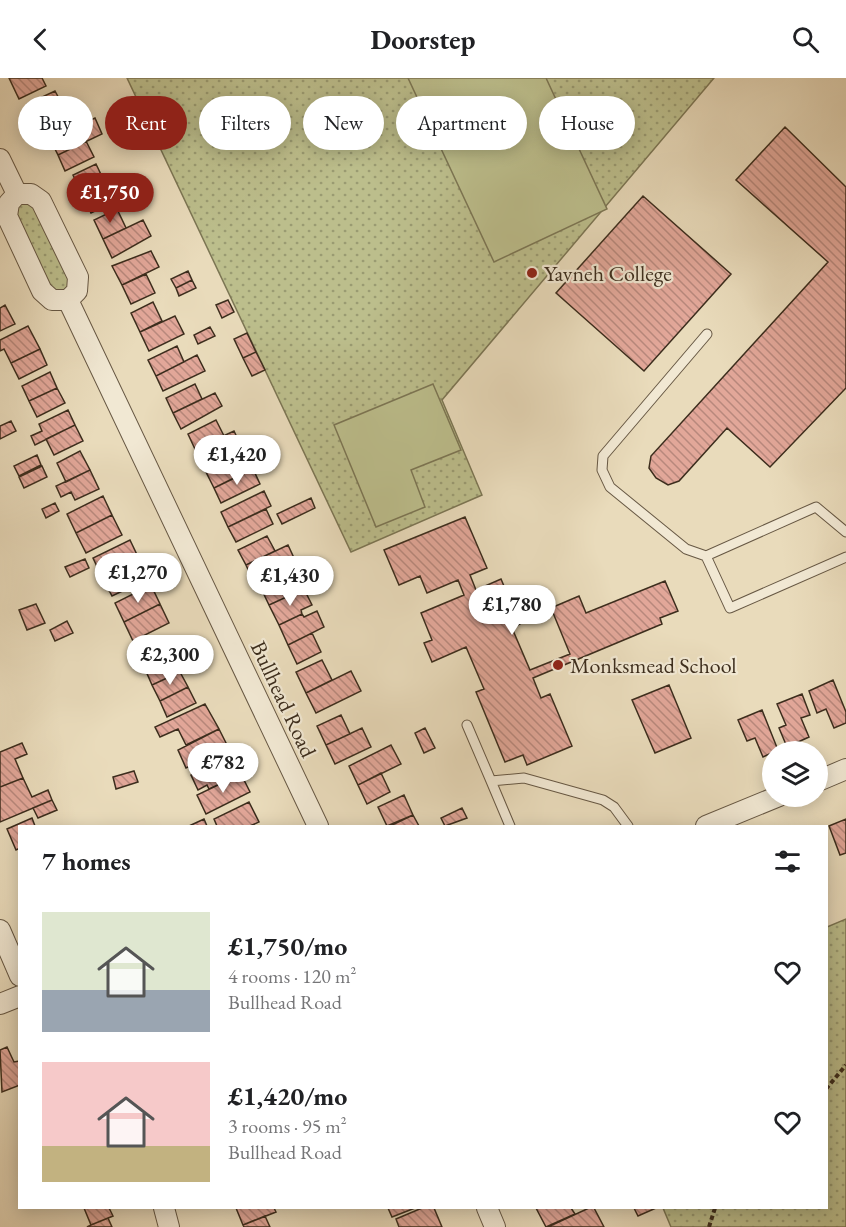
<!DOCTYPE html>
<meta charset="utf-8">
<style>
body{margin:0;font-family:"EB Garamond",serif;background:#f2f2f2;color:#202124;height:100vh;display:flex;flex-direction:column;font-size:22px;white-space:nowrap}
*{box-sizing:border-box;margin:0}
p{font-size:20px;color:#757577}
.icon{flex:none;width:33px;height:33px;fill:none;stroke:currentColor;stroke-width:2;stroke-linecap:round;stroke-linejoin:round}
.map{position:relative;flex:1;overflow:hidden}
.panel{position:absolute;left:18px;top:747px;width:810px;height:384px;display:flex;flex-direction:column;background:#fff;border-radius:0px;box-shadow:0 3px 15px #0003}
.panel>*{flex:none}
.hud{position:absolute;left:18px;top:18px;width:810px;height:54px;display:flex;gap:12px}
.fabs{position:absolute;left:762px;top:663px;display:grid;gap:12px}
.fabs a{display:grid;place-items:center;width:66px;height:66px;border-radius:50%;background:#fff;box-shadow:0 3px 15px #0003;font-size:30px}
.price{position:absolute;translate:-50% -51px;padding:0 14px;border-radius:21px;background:#fff;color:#222;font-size:20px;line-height:39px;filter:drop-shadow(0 2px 3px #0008)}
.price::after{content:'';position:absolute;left:50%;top:36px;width:18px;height:14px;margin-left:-9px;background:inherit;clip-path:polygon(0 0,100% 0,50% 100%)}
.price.selected{background:#8f2418;color:#fff}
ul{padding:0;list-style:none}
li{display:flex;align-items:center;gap:18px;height:150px;padding:0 24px}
li span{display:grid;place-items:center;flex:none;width:168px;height:120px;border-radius:0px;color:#555}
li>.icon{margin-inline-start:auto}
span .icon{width:72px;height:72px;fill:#fffc;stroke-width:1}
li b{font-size:26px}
h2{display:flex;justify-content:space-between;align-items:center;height:72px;padding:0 24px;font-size:26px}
.pill{padding:0 21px;border-radius:27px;background:#fff;box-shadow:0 3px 15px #0003;font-size:21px;line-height:54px}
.pill.selected{background:#8f2418;color:#fff}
header{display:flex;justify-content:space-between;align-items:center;height:78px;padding:0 24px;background:#fff;font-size:27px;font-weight:700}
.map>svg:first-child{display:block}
.grass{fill:url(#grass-dots);stroke:#7c7654;stroke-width:1.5}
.pitch{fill:#bcbe8c;stroke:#7c7654;stroke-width:1.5}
.building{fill:url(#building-back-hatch);stroke:#3c2d1d;stroke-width:1.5}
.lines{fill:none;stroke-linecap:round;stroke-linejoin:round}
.lane-casing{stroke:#675844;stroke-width:11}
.street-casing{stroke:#675844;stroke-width:22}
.path{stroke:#3c2d1d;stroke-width:4;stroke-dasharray:4.5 3;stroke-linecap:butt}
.lane{stroke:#f1e8d3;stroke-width:9}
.street{stroke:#f1e8d3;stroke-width:20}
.poi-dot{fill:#8f2418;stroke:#f1e8d3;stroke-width:2}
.labels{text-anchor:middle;stroke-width:4.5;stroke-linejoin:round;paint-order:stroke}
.poi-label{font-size:22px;fill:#3c2d1d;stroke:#f1e8d3;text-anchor:start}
.street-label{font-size:22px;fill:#3c2d1d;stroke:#f1e8d3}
</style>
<header><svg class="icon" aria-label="back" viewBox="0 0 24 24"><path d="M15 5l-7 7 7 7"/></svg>Doorstep<svg class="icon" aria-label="search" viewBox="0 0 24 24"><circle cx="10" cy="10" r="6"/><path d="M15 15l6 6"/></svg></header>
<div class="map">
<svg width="846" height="1149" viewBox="0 0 846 1149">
<defs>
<pattern id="grass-dots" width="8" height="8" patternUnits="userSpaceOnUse" patternTransform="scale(1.5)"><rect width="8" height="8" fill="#bcbe8c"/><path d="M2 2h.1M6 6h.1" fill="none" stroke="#9a9b72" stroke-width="1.8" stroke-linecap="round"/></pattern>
<pattern id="building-back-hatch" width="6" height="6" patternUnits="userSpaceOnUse" patternTransform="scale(1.5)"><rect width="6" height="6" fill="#e2a799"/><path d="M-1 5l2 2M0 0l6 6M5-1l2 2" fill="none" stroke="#b8887c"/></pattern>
</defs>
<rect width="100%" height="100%" fill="#e9dbbb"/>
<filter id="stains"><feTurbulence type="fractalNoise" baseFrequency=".00333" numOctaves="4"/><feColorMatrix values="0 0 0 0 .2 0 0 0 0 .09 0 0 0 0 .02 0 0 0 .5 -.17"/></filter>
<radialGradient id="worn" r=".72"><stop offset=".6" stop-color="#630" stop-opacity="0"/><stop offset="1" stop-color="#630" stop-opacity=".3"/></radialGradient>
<path class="grass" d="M127 0H714L442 322 482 417 351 474Z
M22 124H31L70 202V208L60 215 50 212 15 139 17 128Z
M846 841V1149H671L663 1130H826L827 849Z"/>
<path class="pitch" d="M408 0H546L607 131 494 184Z
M433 306 461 372 411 392 425 429 376 449 334 347Z"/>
<path class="building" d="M9 0H42L46 8 19 21Z
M55 13 63 28 35 42 27 26Z
M133 19 140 35 126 42 118 26Z
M75 23 81 36 42 57 35 42Z
M95 40 102 56 58 77 50 61Z
M785 49 846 109V310L770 389 727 350 679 403 668 407 656 400 649 390 651 378 828 184 736 102Z
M86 63 94 79 65 93 58 77Z
M96 86 105 105 82 116 73 97Z
M105 105 114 124 91 135 82 116Z
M643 118 731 196 644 293 556 215Z
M117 131 126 150 103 161 94 142Z
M143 142 151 158 112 180 103 161Z
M151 173 159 189 122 207 112 188Z
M188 193 192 202 176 210 171 201Z
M146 196 155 215 131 226 122 207Z
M192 202 196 210 179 218 176 210Z
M228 222 234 234 222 240 216 227Z
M153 224 162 243 140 254 131 235Z
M5 227 15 246 0 253V230Z
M175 238 184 256 149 273 140 254Z
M28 248 40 271 11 285 4 271 0 273V262Z
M210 249 215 258 198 266 194 257Z
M247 255 256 274 243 280 234 261Z
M177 268 184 284 156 298 148 282Z
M40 271 47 287 19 301 11 285Z
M256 274 265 292 252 298 243 280Z
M197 277 205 293 163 313 156 298Z
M50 294 57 310 29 323 22 308Z
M195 306 202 321 173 335 166 320Z
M57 310 65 325 37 339 29 323Z
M215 315 222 328 181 351 173 335Z
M68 332 75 347 35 367 31 358 42 353 39 346Z
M216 342 224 358 195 371 188 356Z
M11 343 16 353 0 361V348Z
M75 347 83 363 54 377 46 361Z
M234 353 241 368 203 387 195 371Z
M80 373 90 392 66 404 57 385Z
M246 375 254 390 214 410 206 394Z
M37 377 41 387 19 398 14 388Z
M42 388 47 399 24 410 19 399Z
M253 391 260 406 221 425 214 410Z
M90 392 99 411 75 422 71 414 61 419 56 408Z
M264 413 271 428 228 449 221 434Z
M103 418 112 437 76 455 67 436Z
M311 420 315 430 282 446 277 436Z
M55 425 59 433 46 440 42 431Z
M266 431 273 446 236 464 228 449Z
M112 437 122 457 86 475 76 455Z
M465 439 487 490 470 497 476 512 501 501 520 546 512 550 530 592 570 576 551 530 579 518 586 535 665 503 678 533 660 540 662 546 533 600 541 620 550 616 572 668 527 687 523 677 505 684 476 614 484 611 466 569 432 584 424 565 432 562 421 535 464 517 458 502 427 515 420 498 399 507 384 472Z
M267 458 275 473 246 487 238 472Z
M130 462 139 481 102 499 93 480Z
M288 467 294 480 253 502 246 487Z
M85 481 89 490 70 499 65 489Z
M139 481 148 501 112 518 102 499Z
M284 496 293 516 269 527 260 508Z
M151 507 160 526 124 544 115 525Z
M304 511 312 527 301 532 302 536 279 547 269 527Z
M36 526 45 545 27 552 19 532Z
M160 526 169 545 133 563 124 544Z
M317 533 324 549 288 567 279 547 302 536 304 539Z
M67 543 73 555 55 563 50 552Z
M312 555 321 574 297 586 288 567Z
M165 562 173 577 145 591 137 575Z
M173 577 180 594 152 607 145 591Z
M322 582 332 602 306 615 296 594Z
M351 593 361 613 316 635 306 615Z
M180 594 188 609 160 623 152 607Z
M833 602 846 634V645L834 650 826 631 817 635 809 613Z
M669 607 691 660 655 675 632 622Z
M188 609 196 625 167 639 160 623Z
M802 616 810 637 801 640 809 659 787 669 779 650 786 647 777 626Z
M205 626 219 651 186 667 178 651 160 659 155 649Z
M762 632 778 672 763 679 755 660 747 663 738 642Z
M341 637 350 656 326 667 317 648Z
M362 650 371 669 335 686 326 667Z
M425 650 435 670 424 675 415 655Z
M219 651 228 669 186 690 178 672Z
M22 665 27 676 15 681 23 700 0 709V674Z
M391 667 401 686 358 707 349 688Z
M232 677 241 696 209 711 207 707 198 712 191 697Z
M134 693 138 704 116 711 113 699Z
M381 695 390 714 367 726 358 707Z
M241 696 250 714 206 736 197 717Z
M23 700 32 719 48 712 52 722 0 744V709Z
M404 717 413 737 387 748 378 729Z
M52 722 57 732 38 740 33 730Z
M249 724 259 744 250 748H217L214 741Z
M462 730 467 740 445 748 441 740Z
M413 737 419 748H390Z
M32 740 35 748H20V770L16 772 7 751Z
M204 741 207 748H189Z
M846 741V775L840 777 829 748Z
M7 969 14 984 20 983V1007L2 1014 0 972Z
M84 1130H109L113 1138 91 1147Z
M236 1130H274L276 1134 243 1147Z
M388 1130H415L392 1139Z
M422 1130H434L442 1149H399L396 1141Z
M536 1130H571L575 1136 546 1149Z
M589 1130H594L604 1149H548Z
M634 1130H656L638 1138Z
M265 1138 270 1149H244L243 1147Z
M108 1140 112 1149H87L91 1147Z"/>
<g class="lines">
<defs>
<path id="lane" d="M846 454 816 429 706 478 730 530 846 479
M706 478 686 471 610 409 602 392 603 378 707 256
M467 647 491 703
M510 748 491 703 524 700 603 722 614 729 628 748"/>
<path id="street" d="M0 81 17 116H31L41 123 78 199 77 213 68 222 318 748
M17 116 9 125 7 138 42 213 52 222H68
M818 703 846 691
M706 748 779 718
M0 852 20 898
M0 926 20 918
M164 1130 169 1149
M487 1130 495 1149"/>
</defs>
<use href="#lane" class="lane-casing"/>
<use href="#street" class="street-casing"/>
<path class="path" d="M826 1011 846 987
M709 1149 715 1130"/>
<use href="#lane" class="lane"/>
<use href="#street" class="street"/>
</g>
<g class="poi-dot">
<circle cx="532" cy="195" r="6"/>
<circle cx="558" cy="587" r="6"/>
</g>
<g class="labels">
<g class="poi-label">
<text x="544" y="203">Yavneh College</text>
<text x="570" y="595">Monksmead School</text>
</g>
<g class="street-label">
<text transform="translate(284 621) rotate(65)" y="8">Bullhead Road</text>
</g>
</g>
<rect width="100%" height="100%" filter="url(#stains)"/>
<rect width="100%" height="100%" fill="url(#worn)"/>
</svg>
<div class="fabs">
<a><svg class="icon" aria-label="layers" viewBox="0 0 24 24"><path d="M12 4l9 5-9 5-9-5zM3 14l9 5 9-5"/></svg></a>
</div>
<b class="price selected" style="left:110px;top:146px">£1,750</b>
<b class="price" style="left:237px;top:408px">£1,420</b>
<b class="price" style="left:138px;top:526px">£1,270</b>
<b class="price" style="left:290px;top:529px">£1,430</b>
<b class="price" style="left:512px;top:558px">£1,780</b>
<b class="price" style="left:170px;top:608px">£2,300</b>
<b class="price" style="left:223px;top:716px">£782</b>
<div class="hud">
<a class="pill">Buy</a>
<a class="pill selected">Rent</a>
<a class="pill">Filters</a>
<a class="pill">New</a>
<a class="pill">Apartment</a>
<a class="pill">House</a>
</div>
<section class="panel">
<h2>7 homes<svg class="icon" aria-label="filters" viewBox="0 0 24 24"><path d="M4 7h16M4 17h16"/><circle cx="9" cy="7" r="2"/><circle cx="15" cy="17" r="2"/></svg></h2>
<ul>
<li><span style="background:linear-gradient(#dfe7d0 65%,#9aa5b1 0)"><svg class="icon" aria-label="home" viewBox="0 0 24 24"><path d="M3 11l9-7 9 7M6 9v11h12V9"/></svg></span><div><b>£1,750/mo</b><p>4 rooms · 120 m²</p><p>Bullhead Road</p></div><svg class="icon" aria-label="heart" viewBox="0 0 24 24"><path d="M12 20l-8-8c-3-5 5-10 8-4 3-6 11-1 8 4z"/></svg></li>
<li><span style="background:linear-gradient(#f6c9c9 70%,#c2b280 0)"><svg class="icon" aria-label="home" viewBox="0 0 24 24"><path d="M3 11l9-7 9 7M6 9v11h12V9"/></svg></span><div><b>£1,420/mo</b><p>3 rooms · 95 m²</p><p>Bullhead Road</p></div><svg class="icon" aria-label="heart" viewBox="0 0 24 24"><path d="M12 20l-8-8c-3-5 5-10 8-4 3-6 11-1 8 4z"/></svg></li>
</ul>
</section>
</div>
